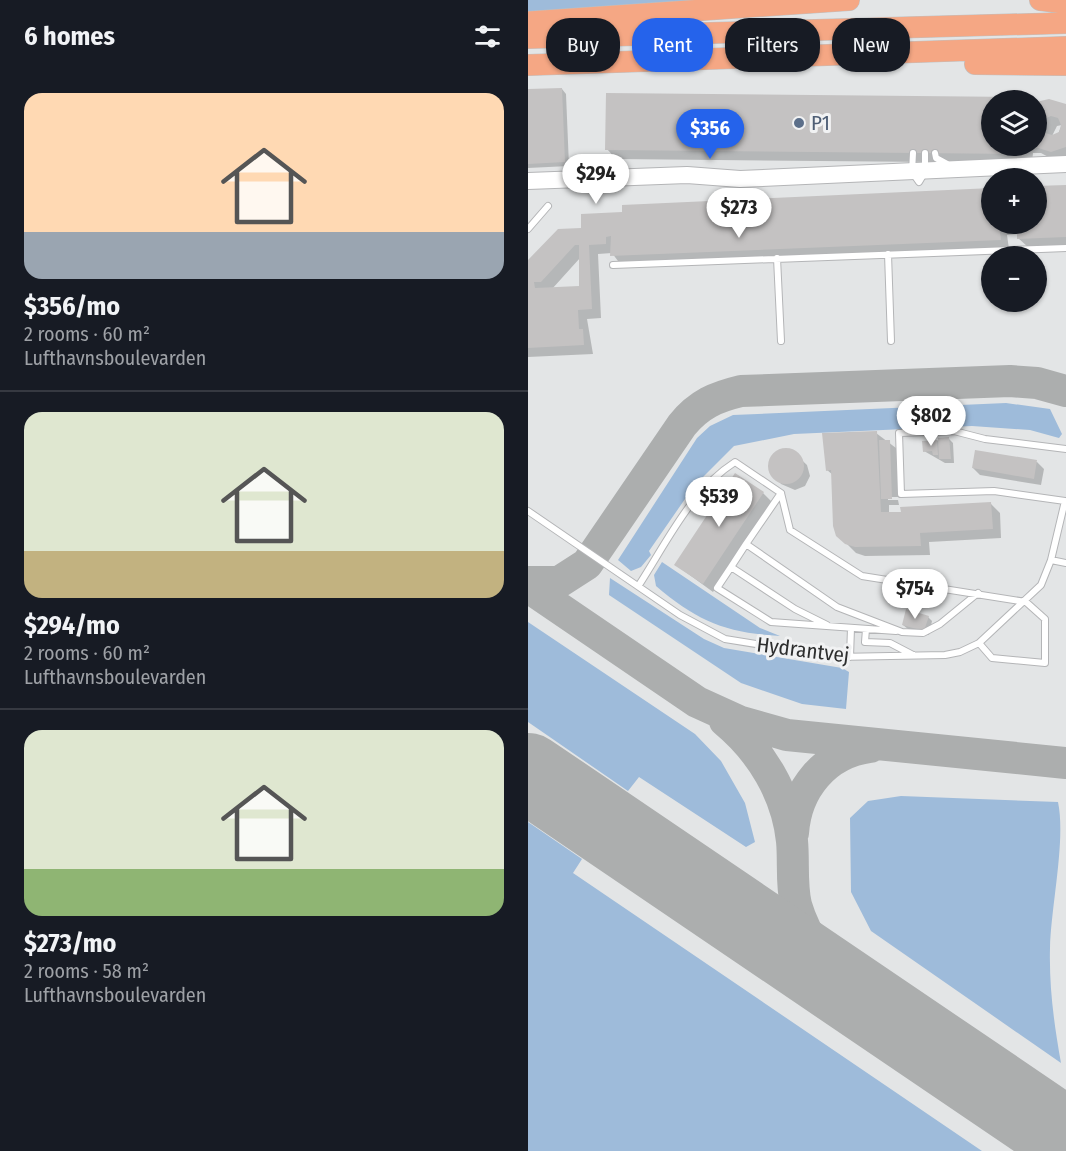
<!DOCTYPE html>
<meta charset="utf-8">
<style>
body{margin:0;font-family:"Fira Sans Condensed",sans-serif;background:#20242c;color:#f1f3f6;height:100vh;display:flex;flex-direction:column;font-size:22px;white-space:nowrap}
*{box-sizing:border-box;margin:0}
p{font-size:20px;color:#9ea1a6}
.icon{flex:none;width:33px;height:33px;fill:none;stroke:currentColor;stroke-width:2;stroke-linecap:round;stroke-linejoin:round}
.map{position:relative;flex:1;overflow:hidden}
.side{display:flex;flex-direction:column;background:#171b24;width:528px}
.side>*{flex:none}
.banner{position:absolute;left:18px;top:18px;width:429px;height:54px;display:flex;gap:12px}
.tools{position:absolute;left:453px;top:90px;display:grid;gap:12px}
.tools a{display:grid;place-items:center;width:66px;height:66px;border-radius:50%;background:#171b24;box-shadow:0 2px 4px #0004;font-size:30px}
.price{position:absolute;translate:-50% -51px;padding:0 14px;border-radius:21px;background:#fff;color:#222;font-size:20px;line-height:39px;filter:drop-shadow(0 2px 3px #0008)}
.price::after{content:'';position:absolute;left:50%;top:36px;width:18px;height:14px;margin-left:-9px;background:inherit;clip-path:polygon(0 0,100% 0,50% 100%)}
.price.active{background:#2563eb;color:#fff}
ul{padding:0;list-style:none}
li{display:grid;align-content:center;gap:12px;height:318px;padding:0 24px}
li+li{border-top:2px solid #363941}
li span{display:grid;place-items:center;height:186px;border-radius:18px;color:#555}
li>.icon{margin-inline-start:auto}
span .icon{width:108px;height:108px;fill:#fffc;stroke-width:1}
li b{font-size:26px}
h2{display:flex;justify-content:space-between;align-items:center;height:72px;padding:0 24px;font-size:26px}
.chip{padding:0 21px;border-radius:24px;background:#171b24;box-shadow:0 2px 4px #0004;font-size:21px;line-height:54px}
.chip.active{background:#2563eb;color:#fff}
main{display:flex;flex:1;min-height:0}
.map>svg:first-child{display:block}
.green{fill:#9ebbda}
.shadow{fill:#0003;fill-rule:evenodd}
.lines{fill:none;stroke-linecap:round;stroke-linejoin:round}
.taxiway{stroke:#acaeae;stroke-width:32}
.runway{stroke:#acaeae;stroke-width:80}
.building{fill:#c4c2c2;fill-rule:evenodd}
.lane-casing{stroke:#b4b5b7;stroke-width:8}
.secondary-casing{stroke:#b4b5b7;stroke-width:18}
.highway-casing{stroke:#c0c0c0;stroke-width:22}
.lane{stroke:#fff;stroke-width:6}
.secondary{stroke:#fff;stroke-width:16}
.highway{stroke:#f5a784;stroke-width:21}
.service-dot{fill:#5c6f8a;stroke:#f1f2f3;stroke-width:2}
.labels{text-anchor:middle;stroke-width:6;stroke-linejoin:round;paint-order:stroke}
.service-label{font-size:21px;fill:#4e5e75;stroke:#f1f2f3;text-anchor:start}
.street-label{font-size:21px;fill:#2d2e2e;stroke:#f1f2f3}
</style>
<main>
<section class="side">
<h2>6 homes<svg class="icon" aria-label="filters" viewBox="0 0 24 24"><path d="M4 7h16M4 17h16"/><circle cx="9" cy="7" r="2"/><circle cx="15" cy="17" r="2"/></svg></h2>
<ul>
<li><span style="background:linear-gradient(#ffd9b3 75%,#9aa5b1 0)"><svg class="icon" aria-label="home" viewBox="0 0 24 24"><path d="M3 11l9-7 9 7M6 9v11h12V9"/></svg></span><div><b>$356/mo</b><p>2 rooms · 60 m²</p><p>Lufthavnsboulevarden</p></div></li>
<li><span style="background:linear-gradient(#dfe7d0 75%,#c2b280 0)"><svg class="icon" aria-label="home" viewBox="0 0 24 24"><path d="M3 11l9-7 9 7M6 9v11h12V9"/></svg></span><div><b>$294/mo</b><p>2 rooms · 60 m²</p><p>Lufthavnsboulevarden</p></div></li>
<li><span style="background:linear-gradient(#dfe7d0 75%,#8fb573 0)"><svg class="icon" aria-label="home" viewBox="0 0 24 24"><path d="M3 11l9-7 9 7M6 9v11h12V9"/></svg></span><div><b>$273/mo</b><p>2 rooms · 58 m²</p><p>Lufthavnsboulevarden</p></div></li>
</ul>
</section>
<div class="map">
<svg width="538" height="1151" viewBox="0 0 538 1151">
<rect width="100%" height="100%" fill="#e3e5e6"/>
<path class="green" d="M0 0H172L0 12Z
M478 403 522 409 534 434 531 438 502 430 444 426 266 434 206 446 166 486 121 551 123 555 113 567 103 571 90 560 169 438 182 426 205 415Z
M134 562 232 628 252 636C198 633 169 621 128 586L126 575Z
M82 578 176 639 196 648 314 668 321 672 318 709 274 704 213 683 81 595Z
M0 622 167 734 193 761 217 803 227 842 218 847 111 777 100 791 0 722Z
M373 796 530 802C538 840 523 906 522 948 521 987 526 1024 533 1063L343 931 323 892 322 818 340 801Z
M0 822 54 859 45 873 454 1151H0Z"/>
<path class="shadow" d="M34 89 38 94 41 166 0 168V90Z
M79 94 496 98 498 100H464V146H508V104L538 106V159L526 160 513 153H505L504 163 88 159 79 149ZM534 125 529 136H524L529 126Z
M538 187V246L500 247 490 238V234L479 235 481 249 93 265 84 253 70 254 73 318 59 319 65 354 0 357V263L30 230 508 224ZM52 258 53 288 24 289Z
M348 433 368 448 370 497H360V500H370L371 505H361V514L463 504 472 513 473 538 401 542 402 555 337 556 328 553 310 535 305 475 299 470Z
M421 439 425 443 426 463H417L396 451V442Z
M263 450 279 465 282 476 277 486 267 490 253 484 241 467 247 453Z
M509 462 516 469 513 485 452 475 445 468Z
M235 493 244 502 185 592 148 565Z
M400 617 404 621 401 635 380 629 375 625Z"/>
<g class="lines">
<path class="taxiway" d="M0 582H31L59 564 154 425C171 404 188 397 213 391L482 381 509 383 538 391
M0 587 169 702 213 722 259 735 538 763
M197 721C233 751 259 793 264 841 266 862 263 884 268 905 281 949 306 969 336 1001
M265 833C268 789 297 753 342 747"/>
<path class="runway" d="M0 773 538 1138"/>
</g>
<path class="building" d="M34 88 37 162 0 164V89Z
M78 93 496 97V100H464V146H496V154L77 150Z
M521 99 538 104V147L523 152 504 146H508V102ZM523 116 530 118 533 125 531 132 524 135 517 133 514 126 516 119Z
M538 185V237L489 239V224H508V186Z
M464 188V224H482L471 226 473 240 82 256 83 236 78 237V244L61 245 64 309 50 310 51 329H55L56 345 0 348V260L30 229 53 228V214L94 212V205ZM47 245H51V286L7 288 6 282H13Z
M349 431 353 512H373L372 507 463 502 465 529 392 533 393 546 327 547 317 544 308 536 305 526 303 470 298 471 294 433Z
M421 437 423 459H411L410 438Z
M351 440H362L364 499H353Z
M409 440 410 455H405L404 451 395 452 394 441Z
M240 466a18 18 0 1 1 36 0a18 18 0 1 1-36 0Z
M447 450 509 460 506 479 444 468Z
M207 473 236 492 175 584 146 565Z
M378 609 401 616 396 631 374 625Z"/>
<g class="lines">
<defs>
<path id="lane" d="M385 153 384 172 391 182 397 172V153
M407 153 408 158 419 164
M0 229 20 206
M360 254 363 341
M249 258 253 341
M85 265 538 248
M253 493 218 544 309 607 374 632 395 633 412 624 450 593
M0 511 152 615 197 639 308 657 417 655 432 652 451 643
M218 544 203 567 267 609 299 625
M523 560 537 501 466 491 373 494 371 433 426 431 457 439 538 449
M203 567 189 588 243 622 368 631
M111 585C139 542 163 490 207 462L253 493 262 530 334 576 498 602 517 619V663L464 658 451 643 513 585 523 560 538 563
M338 629 337 642 362 643 385 655
M322 657 323 628"/>
<path id="secondary" d="M0 181 159 175 212 179 538 164"/>
<path id="highway" d="M512 0 538 3
M0 22 321 0
M0 38 538 23
M447 64 538 65
M0 65 538 47"/>
</defs>
<use href="#lane" class="lane-casing"/>
<use href="#secondary" class="secondary-casing"/>
<use href="#highway" class="highway-casing"/>
<use href="#lane" class="lane"/>
<use href="#secondary" class="secondary"/>
<use href="#highway" class="highway"/>
</g>
<circle class="service-dot" cx="271" cy="123" r="6"/>
<g class="labels">
<g class="service-label">
<text x="283" y="130">P1</text>
</g>
<g class="street-label">
<text transform="translate(275 650) rotate(7)" y="7">Hydrantvej</text>
</g>
</g>
</svg>
<div class="tools">
<a><svg class="icon" aria-label="layers" viewBox="0 0 24 24"><path d="M12 4l9 5-9 5-9-5zM3 14l9 5 9-5"/></svg></a>
<a>+</a>
<a>−</a>
</div>
<b class="price active" style="left:182px;top:160px">$356</b>
<b class="price" style="left:68px;top:205px">$294</b>
<b class="price" style="left:211px;top:239px">$273</b>
<b class="price" style="left:403px;top:447px">$802</b>
<b class="price" style="left:191px;top:528px">$539</b>
<b class="price" style="left:387px;top:620px">$754</b>
<div class="banner">
<a class="chip">Buy</a>
<a class="chip active">Rent</a>
<a class="chip">Filters</a>
<a class="chip">New</a>
</div>
</div>
</main>
